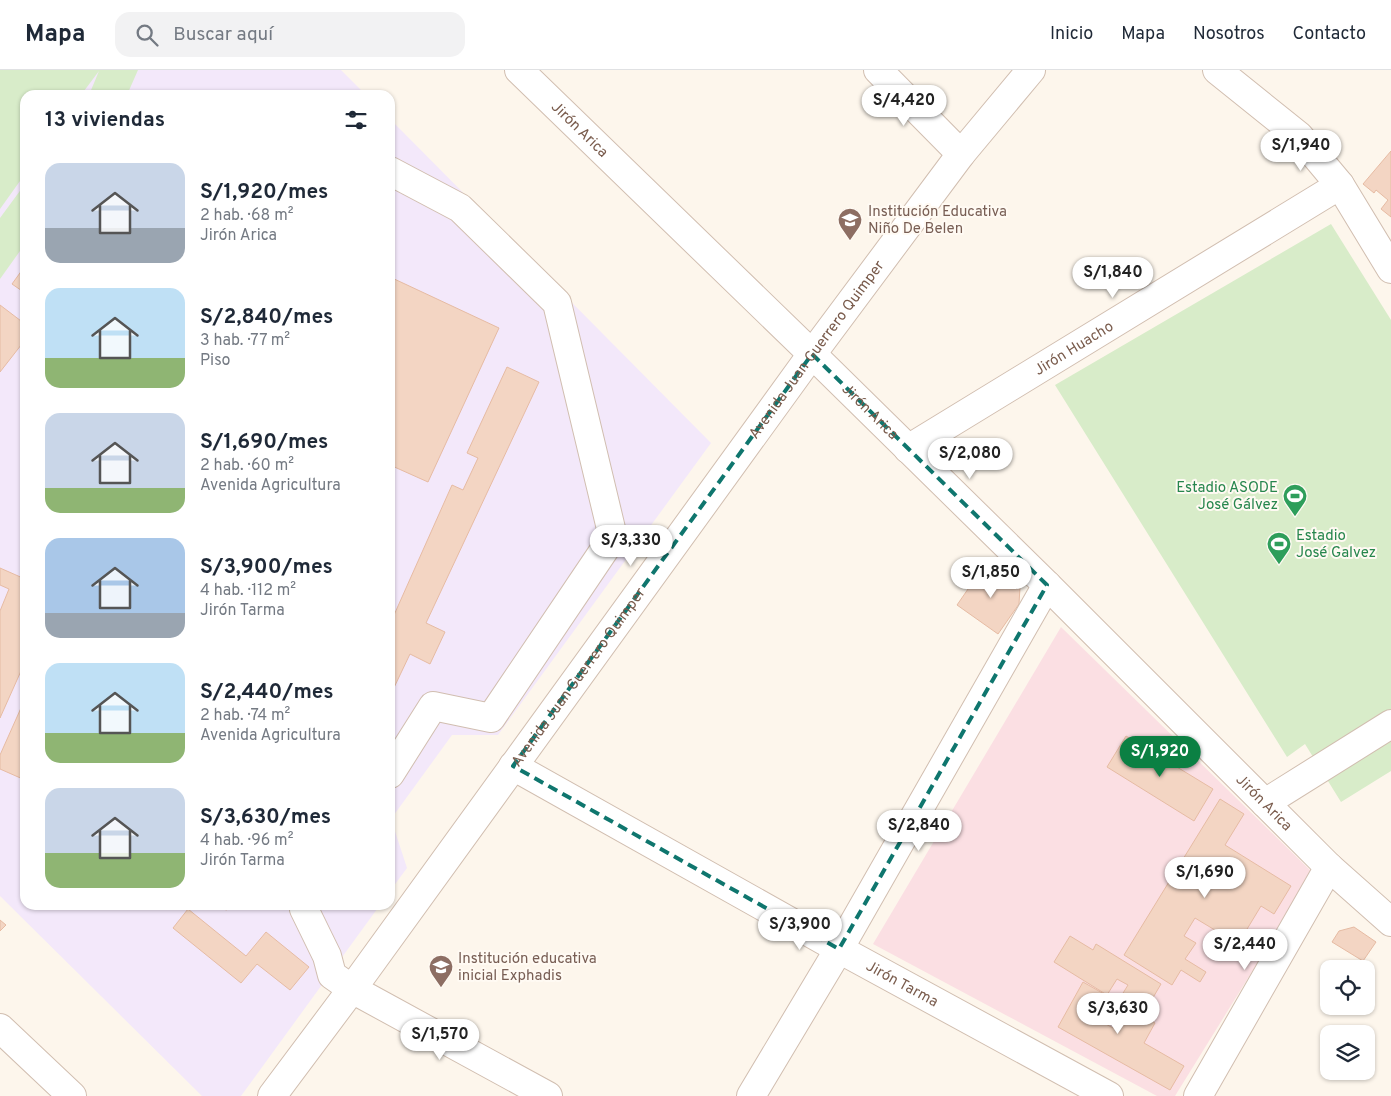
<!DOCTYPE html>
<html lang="es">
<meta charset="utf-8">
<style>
body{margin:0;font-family:Overpass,sans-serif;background:#f2f2f3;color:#1f2937;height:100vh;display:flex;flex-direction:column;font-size:19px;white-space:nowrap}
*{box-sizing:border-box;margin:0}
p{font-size:16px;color:#747a83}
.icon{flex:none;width:28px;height:28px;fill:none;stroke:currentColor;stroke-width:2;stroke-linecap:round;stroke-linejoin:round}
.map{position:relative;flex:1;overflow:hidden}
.drawer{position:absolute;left:20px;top:20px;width:375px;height:820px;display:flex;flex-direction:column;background:#fff;border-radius:15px;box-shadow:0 1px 4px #0004}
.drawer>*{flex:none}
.controls{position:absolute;left:1320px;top:890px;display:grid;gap:10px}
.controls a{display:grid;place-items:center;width:55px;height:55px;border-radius:10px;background:#fff;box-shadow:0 1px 4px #0004;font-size:25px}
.price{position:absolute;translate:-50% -42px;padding:0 11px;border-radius:18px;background:#fff;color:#222;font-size:16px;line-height:32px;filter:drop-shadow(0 1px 2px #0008)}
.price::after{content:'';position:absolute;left:50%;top:30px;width:15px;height:11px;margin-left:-8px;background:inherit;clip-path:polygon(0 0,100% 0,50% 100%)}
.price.on{background:#0b8043;color:#fff}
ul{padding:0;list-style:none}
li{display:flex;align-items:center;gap:15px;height:125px;padding:0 25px}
li span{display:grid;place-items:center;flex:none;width:140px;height:100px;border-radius:15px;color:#555}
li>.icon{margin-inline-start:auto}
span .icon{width:60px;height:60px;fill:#fffc;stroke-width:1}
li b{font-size:21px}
h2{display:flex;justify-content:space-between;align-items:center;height:60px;padding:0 25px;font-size:21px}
header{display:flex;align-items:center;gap:30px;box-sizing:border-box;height:70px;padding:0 25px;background:#fff;border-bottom:1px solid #e0e1e3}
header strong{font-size:24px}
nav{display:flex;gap:28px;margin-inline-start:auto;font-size:18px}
.search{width:350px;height:45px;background:#f2f2f3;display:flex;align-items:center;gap:12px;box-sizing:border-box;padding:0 18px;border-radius:15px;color:#747a83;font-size:19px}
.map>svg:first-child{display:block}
.education{fill:#f3e8fa}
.medical{fill:#fbdfe3}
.green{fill:#d8ecc9}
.building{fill:#f3d5c3;stroke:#e6bba3;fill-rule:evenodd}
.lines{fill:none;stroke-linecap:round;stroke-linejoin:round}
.minor-casing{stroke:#d1beb0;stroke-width:30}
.minor{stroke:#fff;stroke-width:28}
.marked{fill:none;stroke:#0f766e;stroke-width:4;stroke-dasharray:10 6;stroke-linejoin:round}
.labels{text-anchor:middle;stroke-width:4;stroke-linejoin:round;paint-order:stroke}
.street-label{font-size:15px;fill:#7a5c4d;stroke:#fffaf3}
.education-label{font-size:15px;fill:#785e54;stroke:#fffaf3;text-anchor:start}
.leisure-label{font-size:15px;fill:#27864d;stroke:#fffaf3;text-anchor:end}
</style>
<header>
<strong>Mapa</strong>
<div class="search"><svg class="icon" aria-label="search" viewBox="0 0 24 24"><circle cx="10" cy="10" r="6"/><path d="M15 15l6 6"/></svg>Buscar aquí</div>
<nav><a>Inicio</a><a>Mapa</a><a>Nosotros</a><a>Contacto</a></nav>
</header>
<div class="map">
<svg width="1391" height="1026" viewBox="0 0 1391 1026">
<rect width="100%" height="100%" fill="#fdf6ec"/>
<path class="education" d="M0 0H341L366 25H25V835H380L241 1026H202L0 826Z
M390 49 711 373 498 665H452L391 749 407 798 390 821Z"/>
<path class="medical" d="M1061 557 1313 803 1175 1026H1157L873 874Z"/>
<path class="green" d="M0 0H138L127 25H89L99 1 81 25H25V104L0 139Z
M25 114V174L0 209V148Z
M1331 154 1391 250V701L1341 732 1305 674 1287 687 1055 315Z"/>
<path class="building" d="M1391 81V147L1381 139 1388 130 1376 120 1374 123 1363 114Z
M25 196V223L12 214Z
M390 207 499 258 428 412 390 395Z
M0 235 25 254V270L0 302Z
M507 297 539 312 426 553 445 562 430 594 410 584 390 626V554L452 415 463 420 478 388 467 383Z
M986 493 1020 517 1019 534 998 564 957 535Z
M0 498 25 509V592L0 648V541L9 519 0 515Z
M25 629V710L0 699V685Z
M1126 666 1213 719 1194 751 1107 697Z
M1220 729 1244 744 1225 775 1291 816 1274 844 1261 836 1238 874 1195 848 1184 866 1196 873 1185 889 1206 902 1200 912 1181 900 1172 915 1124 885Z
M219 835H237L226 840Z
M188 839 246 886 266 862 309 897 290 920 257 894 241 913 173 858Z
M0 850 6 855 0 861Z
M1354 857 1376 872 1363 891 1332 872 1339 861Z
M1070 866 1093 880 1096 874 1161 914 1144 943 1120 928 1128 915 1117 909 1107 925 1054 892Z
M1083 912 1155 953 1144 973 1184 996 1170 1020 1058 957ZM1102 934 1121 945 1113 958 1095 948Z"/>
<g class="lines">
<defs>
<g id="minor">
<path id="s1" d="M519 0 812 284 1047 515 1329 797 1391 852"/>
<path d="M878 0 961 84"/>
<path d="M1217 0 1299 66 1340 115 1391 199"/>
<path d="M390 101 460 138 557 233 613 467 491 648 433 636 390 704"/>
<path id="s2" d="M908 379 1340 115"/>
<path id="s3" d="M513 696 839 879 1109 1026"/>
<path d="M1265 733 1391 654"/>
<path d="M307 835 304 839 327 886 332 905 352 919 548 1026"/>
<path d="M0 958 72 1026"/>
<path id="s4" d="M272 1026 352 919 812 284 961 84 1031 0"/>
<path d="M751 1026 839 879 1047 515"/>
<path d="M1198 1026 1329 797"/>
</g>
</defs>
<use href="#minor" class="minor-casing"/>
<use href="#minor" class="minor"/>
</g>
<path class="marked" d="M812 284 1047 515 839 879 513 696Z"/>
<defs>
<symbol id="school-pin" viewBox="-11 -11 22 30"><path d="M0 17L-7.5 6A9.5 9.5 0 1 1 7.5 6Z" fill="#8d6e63" stroke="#fffaf3"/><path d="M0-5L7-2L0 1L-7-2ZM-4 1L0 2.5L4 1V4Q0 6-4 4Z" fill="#fff"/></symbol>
<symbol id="stadium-pin" viewBox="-11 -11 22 30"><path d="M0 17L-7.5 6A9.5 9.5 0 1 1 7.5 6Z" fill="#2e9e5b" stroke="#fffaf3"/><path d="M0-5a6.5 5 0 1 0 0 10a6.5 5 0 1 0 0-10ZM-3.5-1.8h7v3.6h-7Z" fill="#fff"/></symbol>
</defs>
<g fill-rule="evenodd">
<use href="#school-pin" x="836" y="136" width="28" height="38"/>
<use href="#stadium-pin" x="1281" y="412" width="28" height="38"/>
<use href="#stadium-pin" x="1265" y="460" width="28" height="38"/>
<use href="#school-pin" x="427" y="883" width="28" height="38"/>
</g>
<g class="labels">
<g class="street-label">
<text dy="5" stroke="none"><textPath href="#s1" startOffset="85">Jirón Arica</textPath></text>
<text dy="5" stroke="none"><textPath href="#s2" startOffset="194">Jirón Huacho</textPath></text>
<text dy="5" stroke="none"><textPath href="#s4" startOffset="924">Avenida Juan Guerrero Quimper</textPath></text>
<text dy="5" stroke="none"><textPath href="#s1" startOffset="490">Jirón Arica</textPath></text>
<text dy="5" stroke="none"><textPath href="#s4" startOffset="519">Avenida Juan Guerrero Quimper</textPath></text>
<text dy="5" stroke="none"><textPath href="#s1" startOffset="1045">Jirón Arica</textPath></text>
<text dy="5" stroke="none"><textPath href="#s3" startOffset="446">Jirón Tarma</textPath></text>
</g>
<g class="education-label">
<text x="868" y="146">Institución Educativa<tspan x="868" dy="17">Niño De Belen</tspan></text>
<text x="458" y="893">Institución educativa<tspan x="458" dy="17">inicial Exphadis</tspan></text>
</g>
<g class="leisure-label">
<text x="1278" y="422">Estadio ASODE<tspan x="1278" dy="17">José Gálvez</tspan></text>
<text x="1296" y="470" text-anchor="start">Estadio<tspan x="1296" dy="17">José Galvez</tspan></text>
</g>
</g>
</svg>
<div class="controls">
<a><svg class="icon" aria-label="locate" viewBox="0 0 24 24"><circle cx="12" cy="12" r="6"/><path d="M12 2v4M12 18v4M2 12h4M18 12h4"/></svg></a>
<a><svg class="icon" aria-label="layers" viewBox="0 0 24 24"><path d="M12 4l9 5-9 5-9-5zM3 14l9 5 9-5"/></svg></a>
</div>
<b class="price" style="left:904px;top:57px">S/4,420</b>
<b class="price" style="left:1301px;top:102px">S/1,940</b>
<b class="price" style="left:1113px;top:229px">S/1,840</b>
<b class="price" style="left:970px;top:410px">S/2,080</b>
<b class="price" style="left:631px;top:497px">S/3,330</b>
<b class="price" style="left:991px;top:529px">S/1,850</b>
<b class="price on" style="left:1160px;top:708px">S/1,920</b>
<b class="price" style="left:919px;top:782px">S/2,840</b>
<b class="price" style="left:1205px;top:829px">S/1,690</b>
<b class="price" style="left:800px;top:881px">S/3,900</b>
<b class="price" style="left:1245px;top:901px">S/2,440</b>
<b class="price" style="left:1118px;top:965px">S/3,630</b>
<b class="price" style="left:440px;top:991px">S/1,570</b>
<section class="drawer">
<h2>13 viviendas<svg class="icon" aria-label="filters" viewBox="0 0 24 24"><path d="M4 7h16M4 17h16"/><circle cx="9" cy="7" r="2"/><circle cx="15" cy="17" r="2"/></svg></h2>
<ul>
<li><span style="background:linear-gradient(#c9d6e8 65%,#9aa5b1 0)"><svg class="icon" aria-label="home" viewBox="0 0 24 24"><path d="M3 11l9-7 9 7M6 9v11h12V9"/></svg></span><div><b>S/1,920/mes</b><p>2 hab. · 68 m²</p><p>Jirón Arica</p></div></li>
<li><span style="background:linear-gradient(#bfe0f5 70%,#8fb573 0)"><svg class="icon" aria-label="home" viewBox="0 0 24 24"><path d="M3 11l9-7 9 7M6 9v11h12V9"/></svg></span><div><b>S/2,840/mes</b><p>3 hab. · 77 m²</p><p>Piso</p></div></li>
<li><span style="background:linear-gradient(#c9d6e8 75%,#8fb573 0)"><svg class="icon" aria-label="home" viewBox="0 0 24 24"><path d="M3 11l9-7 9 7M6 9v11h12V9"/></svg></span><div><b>S/1,690/mes</b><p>2 hab. · 60 m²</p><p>Avenida Agricultura</p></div></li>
<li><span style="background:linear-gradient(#a9c7e8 75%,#9aa5b1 0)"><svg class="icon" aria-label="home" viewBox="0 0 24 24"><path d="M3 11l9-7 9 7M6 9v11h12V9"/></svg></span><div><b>S/3,900/mes</b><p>4 hab. · 112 m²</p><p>Jirón Tarma</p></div></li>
<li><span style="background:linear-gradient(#bfe0f5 70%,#8fb573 0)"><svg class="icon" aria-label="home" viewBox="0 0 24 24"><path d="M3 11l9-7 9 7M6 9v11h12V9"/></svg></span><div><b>S/2,440/mes</b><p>2 hab. · 74 m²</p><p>Avenida Agricultura</p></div></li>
<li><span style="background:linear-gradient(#c9d6e8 65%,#8fb573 0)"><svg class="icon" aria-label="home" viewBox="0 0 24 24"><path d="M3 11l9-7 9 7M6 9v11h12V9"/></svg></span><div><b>S/3,630/mes</b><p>4 hab. · 96 m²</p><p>Jirón Tarma</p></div></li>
</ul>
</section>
</div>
